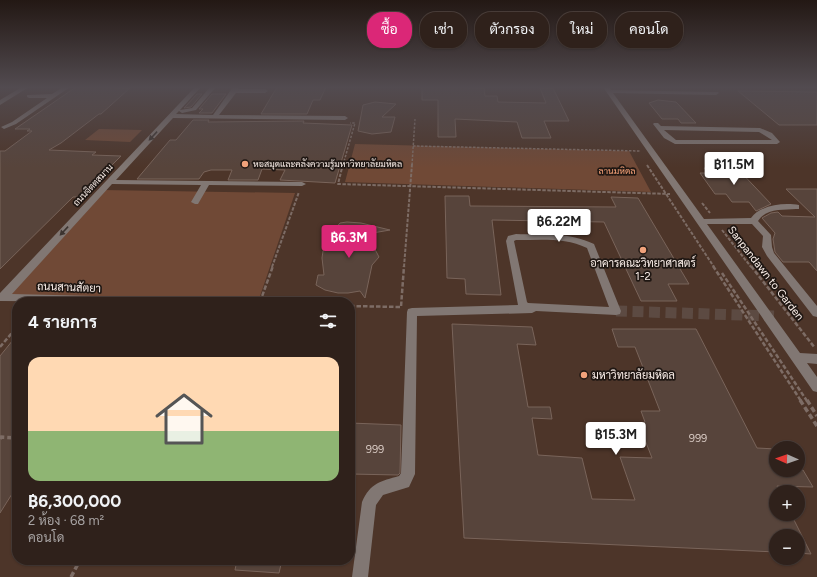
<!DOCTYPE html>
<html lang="th">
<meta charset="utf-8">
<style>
body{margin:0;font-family:Figtree,Sarabun,sans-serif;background:#3b2e28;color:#f1f3f6;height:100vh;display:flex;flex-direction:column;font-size:15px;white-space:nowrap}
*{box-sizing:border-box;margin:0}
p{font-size:13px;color:#a7a3a3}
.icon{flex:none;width:22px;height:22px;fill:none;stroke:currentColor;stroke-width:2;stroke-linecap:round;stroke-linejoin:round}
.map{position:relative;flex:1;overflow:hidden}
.details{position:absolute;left:12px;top:297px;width:343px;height:268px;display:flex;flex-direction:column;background:#2f211b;border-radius:16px;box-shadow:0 1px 3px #0004,0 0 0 1px #4a3e3a}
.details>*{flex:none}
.hud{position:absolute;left:367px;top:12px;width:380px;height:36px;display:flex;gap:8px}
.needle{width:26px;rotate:272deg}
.controls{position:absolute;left:769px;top:441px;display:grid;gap:8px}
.controls a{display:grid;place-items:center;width:36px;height:36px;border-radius:50%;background:#2f211b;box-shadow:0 1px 3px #0004,0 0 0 1px #4a3e3a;font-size:20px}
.price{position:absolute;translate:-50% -34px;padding:0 9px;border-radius:4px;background:#fff;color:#222;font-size:13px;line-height:26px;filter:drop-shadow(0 1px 2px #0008)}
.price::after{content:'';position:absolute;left:50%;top:24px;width:12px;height:9px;margin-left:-6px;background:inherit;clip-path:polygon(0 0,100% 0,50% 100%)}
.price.current{background:#db2777;color:#fff}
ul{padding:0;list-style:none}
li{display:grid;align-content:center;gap:8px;height:212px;padding:0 16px}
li+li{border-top:1px solid #4a3e3a}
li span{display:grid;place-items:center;height:124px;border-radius:12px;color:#555}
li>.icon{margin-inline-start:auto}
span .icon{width:72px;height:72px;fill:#fffc;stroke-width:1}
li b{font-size:17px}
h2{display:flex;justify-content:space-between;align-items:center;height:48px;padding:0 16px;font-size:17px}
.tag{padding:0 14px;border-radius:16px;background:#2f211b;box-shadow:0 1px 3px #0004,0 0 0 1px #4a3e3a;font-size:14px;line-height:36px}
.tag.current{background:#db2777;color:#fff}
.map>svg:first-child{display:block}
.built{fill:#4d3529;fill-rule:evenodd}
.green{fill:#704936}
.building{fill:#57443b;stroke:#79645a}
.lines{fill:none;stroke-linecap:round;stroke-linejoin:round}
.minor-tunnel{stroke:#5c4a42;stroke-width:11;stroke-dasharray:11 5.5;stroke-linecap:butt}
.path-far3{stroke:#7d6c65;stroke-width:1.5;stroke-dasharray:2.5 1.5;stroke-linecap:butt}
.path-far2{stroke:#7d6c65;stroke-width:2;stroke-dasharray:3.5 1.5;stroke-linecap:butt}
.path-far1{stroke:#7d6c65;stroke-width:2.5;stroke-dasharray:4.5 2;stroke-linecap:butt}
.path{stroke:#7d6c65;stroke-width:3.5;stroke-dasharray:5.5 3;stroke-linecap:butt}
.minor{fill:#817773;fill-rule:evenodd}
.oneway{fill:#3c3430}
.poi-dot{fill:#f1a27b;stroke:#1f1713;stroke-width:1.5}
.labels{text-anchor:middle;stroke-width:3.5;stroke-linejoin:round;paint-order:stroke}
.far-poi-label{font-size:9px;fill:#fdf1eb;stroke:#1f1713;text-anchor:start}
.far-park-label{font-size:9px;fill:#fea77c;stroke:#1f1713}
.far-street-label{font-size:9px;fill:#fdf1eb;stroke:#1f1713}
.poi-label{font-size:11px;fill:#fdf1eb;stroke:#1f1713}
.street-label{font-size:11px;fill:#fdf1eb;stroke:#1f1713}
.near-number-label{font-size:11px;fill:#d4c6bf}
</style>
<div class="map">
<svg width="817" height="577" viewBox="0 0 817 577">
<rect width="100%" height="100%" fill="#3f2c24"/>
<path class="built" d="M0 87H817V577H0ZM17 302H350V560H17ZM776 448H798V470H776ZM776 492H798V514H776ZM776 536H798V558H776Z"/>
<path class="green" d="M99 129 142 130 130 142 85 140Z
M355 144 629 151 651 192 345 182Z
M102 190 295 193 258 302 137 301 3 297Z"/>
<path class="building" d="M76 87 130 88 101 114H99L61 143 49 150 96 152 92 155 121 156 80 197H73L0 269V151H5L32 131H27L30 129H15Z
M277 87H326L320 100H313L307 114H261Z
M422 87 484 88 485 96H497L498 102 546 103 540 88H553L569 121H544L551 138H522L517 122 455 119 456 137H438V100H422Z
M738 91 817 92V125H779Z
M197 94H202L191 107 184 108Z
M212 94H226L212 113H199L203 109H199Z
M658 100 676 102 696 123H681L678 119H662L649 103Z
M375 102 396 104 382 117H395L391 132 372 134 358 131 363 105Z
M193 120H209L208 122 304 121 303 123 352 125 335 183 280 180 285 170 262 169 258 180H228L232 170H211L204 172 199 179H137L170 140H176Z
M736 167 771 204 756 211 749 202H732L726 194H715L700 173H708L704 168Z
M786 189H817V271L809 262H783L775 252 773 239 775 233 762 218 771 213 778 212 782 216 815 217Z
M445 196H469L470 206 616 207 611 197 638 198 689 284H668L677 301H641L604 222 492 220 501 295 466 294 465 279 447 278Z
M347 222 361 223 390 230 367 234 379 257 372 265 365 298 360 291 348 293H338L325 290 316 285 318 275H324L322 258 323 251 335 232H332L340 223Z
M452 324 532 327 536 345 517 344 528 407H550L552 419 532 418 538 455 582 458 592 499 635 500 620 457 652 458 640 427 645 422 641 411H660L635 347H618L612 329H696L757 448 776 449V470H803L813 487 777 486 780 492H776V514H791L811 554 798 553V536H776V552L464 538Z
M17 335V486L0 513V356Z
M350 423 401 425 400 473 398 475 350 474Z
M237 560H282L279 573 235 570Z"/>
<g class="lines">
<path class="minor-tunnel" d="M616 311 774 316"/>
<path class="path-far3" d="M413 146 641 151
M343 165 355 123H350
M412 165 415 119"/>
<path class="path-far2" d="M343 164 338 184 670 194
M647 165 714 267
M702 203 710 213
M722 230 751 267
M272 267 299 192
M404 267 412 164"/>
<path class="path-far1" d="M713 266 801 401
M751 266 815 348
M722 273 807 401
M148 301 194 302
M260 302 273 266
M350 306 401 307 404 266
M0 347 17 327"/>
<path class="path" d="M800 400 817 426
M807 400 817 416
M0 439 1 437 17 438
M71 577 80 560"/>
<path class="minor" d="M22 87H29L0 105V100Z
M63 87H70L16 124 4 129 1 127 12 122 47 98H29L27 97V95L52 94Z
M195 87H201L180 110 192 108 210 87H216L196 110 182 113 179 111 176 114 213 115 233 87H239L238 89H265L268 91 265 93H236L219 115 345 116 348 118 345 120 173 118 116 180 302 182 306 184 302 186 209 185 198 204H195L191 202 201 185 112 184 12 294 137 297 141 298 142 302 0 301V293Z
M603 87H609L611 90 718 92 719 93 716 95 613 93 704 219 751 218C760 205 784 202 799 205V209H796C783 210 766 208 758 221L771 235 772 247 774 253 817 306V317L813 316 767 256 762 247 763 236 752 224H707L800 353 817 354V364L807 363 817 377V392L813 391Z
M654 123H658L661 126 760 128 772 133 780 142 777 144H675L664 138 653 124ZM664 130 759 132 772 140H676Z
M516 234C543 235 569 232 594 244L621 311 620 314 616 315 536 311 532 313 417 316 415 474 409 487 383 495 376 505 368 577H352L362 502C370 483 381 481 399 476L401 473 407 312 408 309 412 308 518 305 506 241 508 236ZM516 240C540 240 565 237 587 248L609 307 528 303 527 302 514 241Z"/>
</g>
<defs><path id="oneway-solid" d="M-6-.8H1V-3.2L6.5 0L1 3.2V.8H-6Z"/></defs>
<g class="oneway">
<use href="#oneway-solid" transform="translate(153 136) rotate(133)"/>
<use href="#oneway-solid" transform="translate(64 231) rotate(133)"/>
</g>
<linearGradient id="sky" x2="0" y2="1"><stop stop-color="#231814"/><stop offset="0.52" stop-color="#524b50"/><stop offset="1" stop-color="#524b50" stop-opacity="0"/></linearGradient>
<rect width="817" height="168" fill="url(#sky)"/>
<g class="poi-dot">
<circle cx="245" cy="164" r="4"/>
<circle cx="643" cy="250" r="4"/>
<circle cx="584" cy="375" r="4"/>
</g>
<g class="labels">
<g class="far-poi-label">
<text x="253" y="167">หอสมุดและคลังความรู้มหาวิทยาลัยมหิดล</text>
</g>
<g class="far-park-label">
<text x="617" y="174">ลานมหิดล</text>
</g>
<g class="far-street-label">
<text transform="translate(93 185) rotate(-47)" y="3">ถนนจิตตสมาน</text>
</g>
<g class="poi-label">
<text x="643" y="267">อาคารคณะวิทยาศาสตร์<tspan x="643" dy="13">1-2</tspan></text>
<text x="592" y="379" text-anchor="start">มหาวิทยาลัยมหิดล</text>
</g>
<g class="street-label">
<text transform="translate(766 273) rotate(52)" y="4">Sanpandawn to Garden</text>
<text transform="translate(69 287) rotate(2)" y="4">ถนนสานสัตยา</text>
</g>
<g class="near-number-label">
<text x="698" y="442">999</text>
<text x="375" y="453">999</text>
</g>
</g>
</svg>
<div class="controls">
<a><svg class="needle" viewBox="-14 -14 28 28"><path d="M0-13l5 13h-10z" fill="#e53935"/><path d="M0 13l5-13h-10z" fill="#a7a3a3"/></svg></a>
<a>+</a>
<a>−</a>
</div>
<b class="price" style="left:734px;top:186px">฿11.5M</b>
<b class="price" style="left:559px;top:243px">฿6.22M</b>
<b class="price current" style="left:349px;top:259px">฿6.3M</b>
<b class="price" style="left:616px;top:456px">฿15.3M</b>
<div class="hud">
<a class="tag current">ซื้อ</a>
<a class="tag">เช่า</a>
<a class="tag">ตัวกรอง</a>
<a class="tag">ใหม่</a>
<a class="tag">คอนโด</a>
</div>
<section class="details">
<h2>4 รายการ<svg class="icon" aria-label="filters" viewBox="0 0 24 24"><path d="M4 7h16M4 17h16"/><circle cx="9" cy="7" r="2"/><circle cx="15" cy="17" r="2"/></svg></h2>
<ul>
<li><span style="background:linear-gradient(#ffd9b3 60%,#8fb573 0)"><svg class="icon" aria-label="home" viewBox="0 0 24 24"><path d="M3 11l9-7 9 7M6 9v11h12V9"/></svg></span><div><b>฿6,300,000</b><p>2 ห้อง · 68 m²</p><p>คอนโด</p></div></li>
</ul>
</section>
</div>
